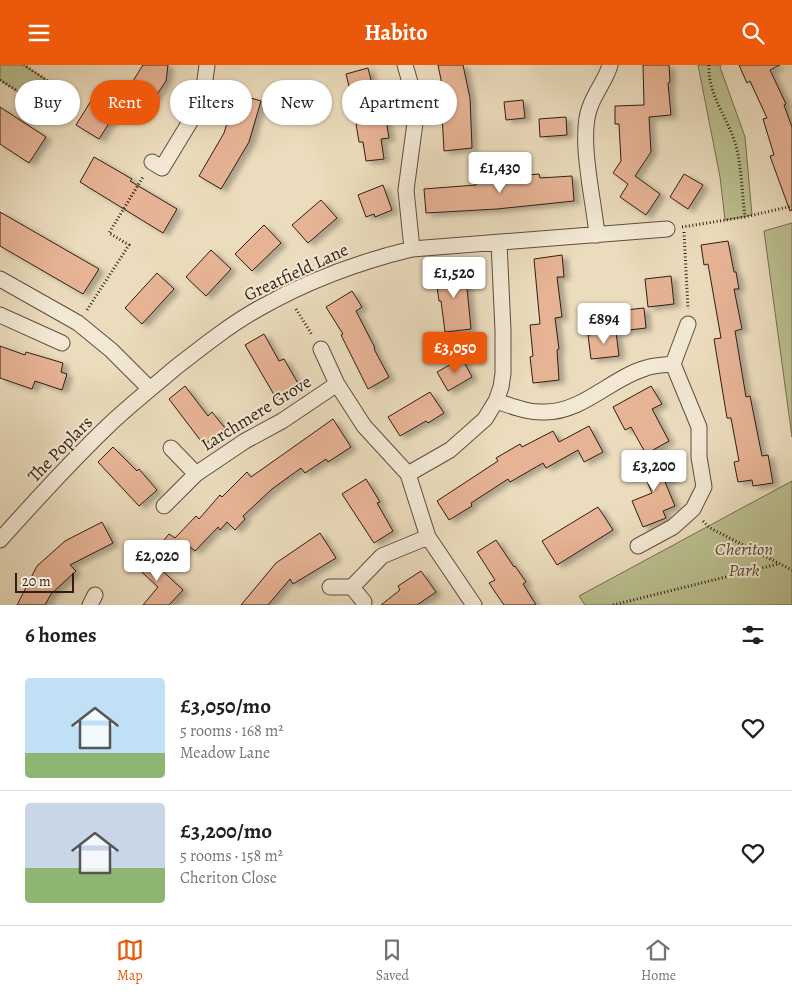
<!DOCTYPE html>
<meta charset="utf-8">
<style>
body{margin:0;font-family:Alegreya,serif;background:#f6f6f6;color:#202124;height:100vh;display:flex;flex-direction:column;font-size:19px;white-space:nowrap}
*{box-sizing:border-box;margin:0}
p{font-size:16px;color:#757577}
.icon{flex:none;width:28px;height:28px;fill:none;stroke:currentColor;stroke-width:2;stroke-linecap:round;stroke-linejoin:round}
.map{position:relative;height:540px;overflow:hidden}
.sheet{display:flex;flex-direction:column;background:#fff;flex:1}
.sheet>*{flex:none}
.hud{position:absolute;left:15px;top:15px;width:500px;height:45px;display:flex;gap:10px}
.scale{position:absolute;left:15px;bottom:12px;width:59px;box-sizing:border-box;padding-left:5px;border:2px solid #321d14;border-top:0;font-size:14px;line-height:18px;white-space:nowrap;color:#321d14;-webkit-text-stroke:4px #f2e8d4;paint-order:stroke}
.price{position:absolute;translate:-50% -42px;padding:0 11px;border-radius:5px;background:#fff;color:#222;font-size:16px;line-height:32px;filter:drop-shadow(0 1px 2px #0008)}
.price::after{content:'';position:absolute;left:50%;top:30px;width:15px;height:11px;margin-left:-8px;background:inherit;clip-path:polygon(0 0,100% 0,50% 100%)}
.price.selected{background:#ea580c;color:#fff}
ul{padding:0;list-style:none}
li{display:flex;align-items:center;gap:15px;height:125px;padding:0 25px}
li+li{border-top:1px solid #e0e0e0}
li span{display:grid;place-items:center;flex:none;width:140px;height:100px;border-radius:5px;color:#555}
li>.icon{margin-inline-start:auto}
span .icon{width:60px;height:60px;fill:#fffc;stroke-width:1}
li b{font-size:21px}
h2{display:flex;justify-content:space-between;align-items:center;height:60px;padding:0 25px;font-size:21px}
.pill{padding:0 18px;border-radius:22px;background:#fff;box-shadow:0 1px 4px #0004;font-size:18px;line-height:45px}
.pill.selected{background:#ea580c;color:#fff}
header{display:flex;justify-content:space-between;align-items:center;height:65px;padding:0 25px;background:#ea580c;color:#fff;font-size:22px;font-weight:700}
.dock{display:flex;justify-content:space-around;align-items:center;height:70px;border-top:1px solid #e0e0e0;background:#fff;font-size:14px;color:#757577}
.dock a{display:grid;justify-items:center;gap:2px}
.dock .selected{color:#ea580c}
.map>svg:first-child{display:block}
.green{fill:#bbbf8f;stroke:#766e52}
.building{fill:#e7b395;stroke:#321d14;filter:url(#shadow)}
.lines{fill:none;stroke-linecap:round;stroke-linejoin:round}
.minor-casing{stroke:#604d3e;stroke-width:17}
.path{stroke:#321d14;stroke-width:3;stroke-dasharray:1 2.5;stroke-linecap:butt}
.minor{stroke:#f2e8d4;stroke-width:15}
.labels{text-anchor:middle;stroke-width:4;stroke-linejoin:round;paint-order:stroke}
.street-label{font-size:18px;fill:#321d14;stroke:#f2e8d4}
.park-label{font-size:18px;font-style:italic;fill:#5b4e39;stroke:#f2e8d4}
</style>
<header><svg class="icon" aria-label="menu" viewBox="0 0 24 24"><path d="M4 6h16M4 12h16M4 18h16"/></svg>Habito<svg class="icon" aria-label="search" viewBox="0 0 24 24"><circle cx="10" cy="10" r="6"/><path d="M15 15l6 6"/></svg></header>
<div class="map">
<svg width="792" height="540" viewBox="0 0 792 540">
<defs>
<filter id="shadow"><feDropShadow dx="5.5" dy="3" stdDeviation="2.5" flood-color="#0004"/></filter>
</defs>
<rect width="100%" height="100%" fill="#ebdcbd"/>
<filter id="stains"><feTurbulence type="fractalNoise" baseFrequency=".004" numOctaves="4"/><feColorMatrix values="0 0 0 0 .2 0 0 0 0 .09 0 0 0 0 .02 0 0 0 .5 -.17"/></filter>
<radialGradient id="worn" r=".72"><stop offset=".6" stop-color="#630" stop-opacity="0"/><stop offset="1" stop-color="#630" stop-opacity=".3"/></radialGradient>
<path class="green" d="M0 0H24L63 26 61 54 0 15Z
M698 0H721L720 2 745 72 752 150 725 155 720 112Z
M792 158V372L764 166Z
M792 416V540H585L579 531Z"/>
<path class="building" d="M143 0H168L166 16 154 34 131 19Z
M438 0H463L470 33 472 83 444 86 442 49H448Z
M643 0H669L670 17 668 18 671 50 649 52 651 87 635 111 660 129 646 150 620 132 628 119 613 108 621 96 619 59H615V41L644 40Z
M739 0H780L770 5 786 39 784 40 792 62V145L790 146 770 91 774 90 763 54 767 53 750 16 747 18Z
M368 3 381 55 386 54 389 73 381 74 384 94 366 96 363 77H359L356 59 358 58 346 9Z
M99 23 122 38 99 74 76 60Z
M236 29 261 36 249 77 221 124 199 111 224 68Z
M523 35 525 53 506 55 504 37Z
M0 42 46 72 29 98 0 79Z
M566 52 567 70 540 72 539 54Z
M94 92 132 114 130 116 177 144 163 168 80 117Z
M539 109 540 113 572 111 574 136 497 144 426 148 424 124 476 120V117L518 114V111Z
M684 109 703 120 688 144 670 132Z
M383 120 392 145 375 152 374 149 366 152 358 130Z
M321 135 337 153 308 178 292 160Z
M0 147 99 204 83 229 0 181Z
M264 160 281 178 252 206 235 189Z
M728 176 734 207H736L739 224H734L742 264 735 266 746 332 750 331 762 391 768 390 773 418 753 421 752 415 738 417 734 397 739 396 731 353H727L714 274 721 273 708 199 704 200 701 180Z
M211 185 231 204 206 231 186 212Z
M562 190 564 212H557L562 252 555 253 559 284 557 285 559 315 533 318 530 292 533 291 530 260 540 259 534 194Z
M465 203 471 264 445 267 441 236H439L435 207Z
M157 208 174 224 142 259 125 243Z
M671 211 674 239 648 242 645 214Z
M352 226 362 242 356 246 375 283 374 284 389 312 368 324 341 270 343 269 326 242Z
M644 243 646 263 620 266 617 246Z
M616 267 619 291 591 294 588 270Z
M264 269 279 296 284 294 299 320 276 333 245 280Z
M0 281 25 290 26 287 63 298 61 307 67 309 62 325 35 316 32 324 0 313Z
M462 293 472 312 448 326 437 307Z
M185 321 208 351 212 347 225 363 204 380 169 334Z
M651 321 662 339 652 344 669 376 646 389 631 362 625 365 613 342Z
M430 327 444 348 428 358 426 356 400 371 388 352Z
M333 354 351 382 328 397 326 394 305 408 301 403 272 424 243 451 245 454 235 465 227 457 220 465 218 462 195 486 189 481 170 503 153 488 169 469 175 473 196 451 199 454 220 430 222 432 247 407 251 412Z
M589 361 603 387 584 397 578 385 546 403 543 398 510 417 508 414 471 438 472 441 449 455 437 436 498 396 496 393 520 379 522 382 553 366 559 377Z
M113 382 137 406 139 404 157 425 139 441 98 397Z
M661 389 672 415 665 417 675 441 663 446 666 453 643 462 632 436 652 428 639 398Z
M366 414 380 437 377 438 393 466 374 478 342 429Z
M598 442 613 465 557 500 542 476Z
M102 457 113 478 70 500 76 506 51 529 45 540H17L37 501 65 476Z
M320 468 336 493 293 519 290 514 268 540H241L276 498Z
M496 475 514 502 515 501 526 517 523 519 536 540H504L489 518 495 515 477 487Z
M141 486 183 525 169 540H143L158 522 131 497Z
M421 506 436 527 417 540H381L400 525 398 521Z"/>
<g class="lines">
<defs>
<path id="minor" d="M405 0 414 31 415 58 406 125 412 184
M152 97 162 103 202 37 207 0
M597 170C594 136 578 72 590 42 595 27 606 15 610 0
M0 214 78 258 111 285 150 324
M0 250 62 278
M321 284 337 319 364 361 408 409 428 472 474 540
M496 336C512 341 528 348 545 347 583 347 611 313 646 303 655 300 664 300 673 299
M171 383 196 409
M408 409 450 385 485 354 496 336 501 322 503 308V266L499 177
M164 441 196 409 245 376 282 356 337 319
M0 475C35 436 71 396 109 360 130 340 153 322 175 303 202 282 228 261 258 244 307 216 358 197 412 184L667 164
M638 481 673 462 693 444 704 422 699 392V362L673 299 688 259
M330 522H352L382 491 428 472
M352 522 364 537
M90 540 95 530"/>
</defs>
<use href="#minor" class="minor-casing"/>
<path class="path" d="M709 0C707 30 731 57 737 85 742 107 742 130 745 152
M0 15 61 54 63 26 24 0
M682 162 745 152 792 141
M684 167 688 244
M296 244 312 270
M87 245 129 180 109 168 143 112
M703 456 710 463 792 505
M613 540 778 499"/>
<use href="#minor" class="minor"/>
</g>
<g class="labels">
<g class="street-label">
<text transform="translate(296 207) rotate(-25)" y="6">Greatfield Lane</text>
<text transform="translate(256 348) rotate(-32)" y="6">Larchmere Grove</text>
<text transform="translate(60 384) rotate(-46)" y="6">The Poplars</text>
</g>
<g class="park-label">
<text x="744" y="490">Cheriton<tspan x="744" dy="21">Park</tspan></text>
</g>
</g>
<rect width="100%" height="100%" filter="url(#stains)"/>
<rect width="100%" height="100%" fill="url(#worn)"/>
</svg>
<div class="scale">20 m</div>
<b class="price" style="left:500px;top:129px">£1,430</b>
<b class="price" style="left:454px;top:234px">£1,520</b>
<b class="price" style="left:604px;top:280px">£894</b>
<b class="price selected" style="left:455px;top:309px">£3,050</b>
<b class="price" style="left:654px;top:427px">£3,200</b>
<b class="price" style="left:157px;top:517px">£2,020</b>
<div class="hud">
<a class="pill">Buy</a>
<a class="pill selected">Rent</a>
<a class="pill">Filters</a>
<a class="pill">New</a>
<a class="pill">Apartment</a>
</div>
</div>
<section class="sheet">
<h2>6 homes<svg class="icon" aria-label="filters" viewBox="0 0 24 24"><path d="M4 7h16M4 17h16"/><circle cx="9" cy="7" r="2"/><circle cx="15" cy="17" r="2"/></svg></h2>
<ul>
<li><span style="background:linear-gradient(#bfe0f5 75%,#8fb573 0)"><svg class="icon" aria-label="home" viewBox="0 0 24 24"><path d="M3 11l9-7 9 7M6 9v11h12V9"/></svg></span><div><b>£3,050/mo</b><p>5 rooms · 168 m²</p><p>Meadow Lane</p></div><svg class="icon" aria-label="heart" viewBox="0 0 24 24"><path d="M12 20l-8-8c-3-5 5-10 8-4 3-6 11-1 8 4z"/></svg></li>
<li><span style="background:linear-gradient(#c9d6e8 65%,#8fb573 0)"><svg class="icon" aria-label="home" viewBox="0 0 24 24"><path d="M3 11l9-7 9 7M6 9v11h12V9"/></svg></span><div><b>£3,200/mo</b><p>5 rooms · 158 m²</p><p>Cheriton Close</p></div><svg class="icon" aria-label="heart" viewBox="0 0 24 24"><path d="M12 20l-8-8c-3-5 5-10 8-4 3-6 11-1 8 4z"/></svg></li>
</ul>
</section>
<nav class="dock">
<a class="selected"><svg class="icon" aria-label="map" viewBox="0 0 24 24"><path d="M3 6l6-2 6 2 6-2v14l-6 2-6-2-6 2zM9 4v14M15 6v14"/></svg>Map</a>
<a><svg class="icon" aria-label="saved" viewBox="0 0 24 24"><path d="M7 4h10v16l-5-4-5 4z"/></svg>Saved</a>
<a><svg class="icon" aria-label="home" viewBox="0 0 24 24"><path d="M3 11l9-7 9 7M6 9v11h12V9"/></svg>Home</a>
</nav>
